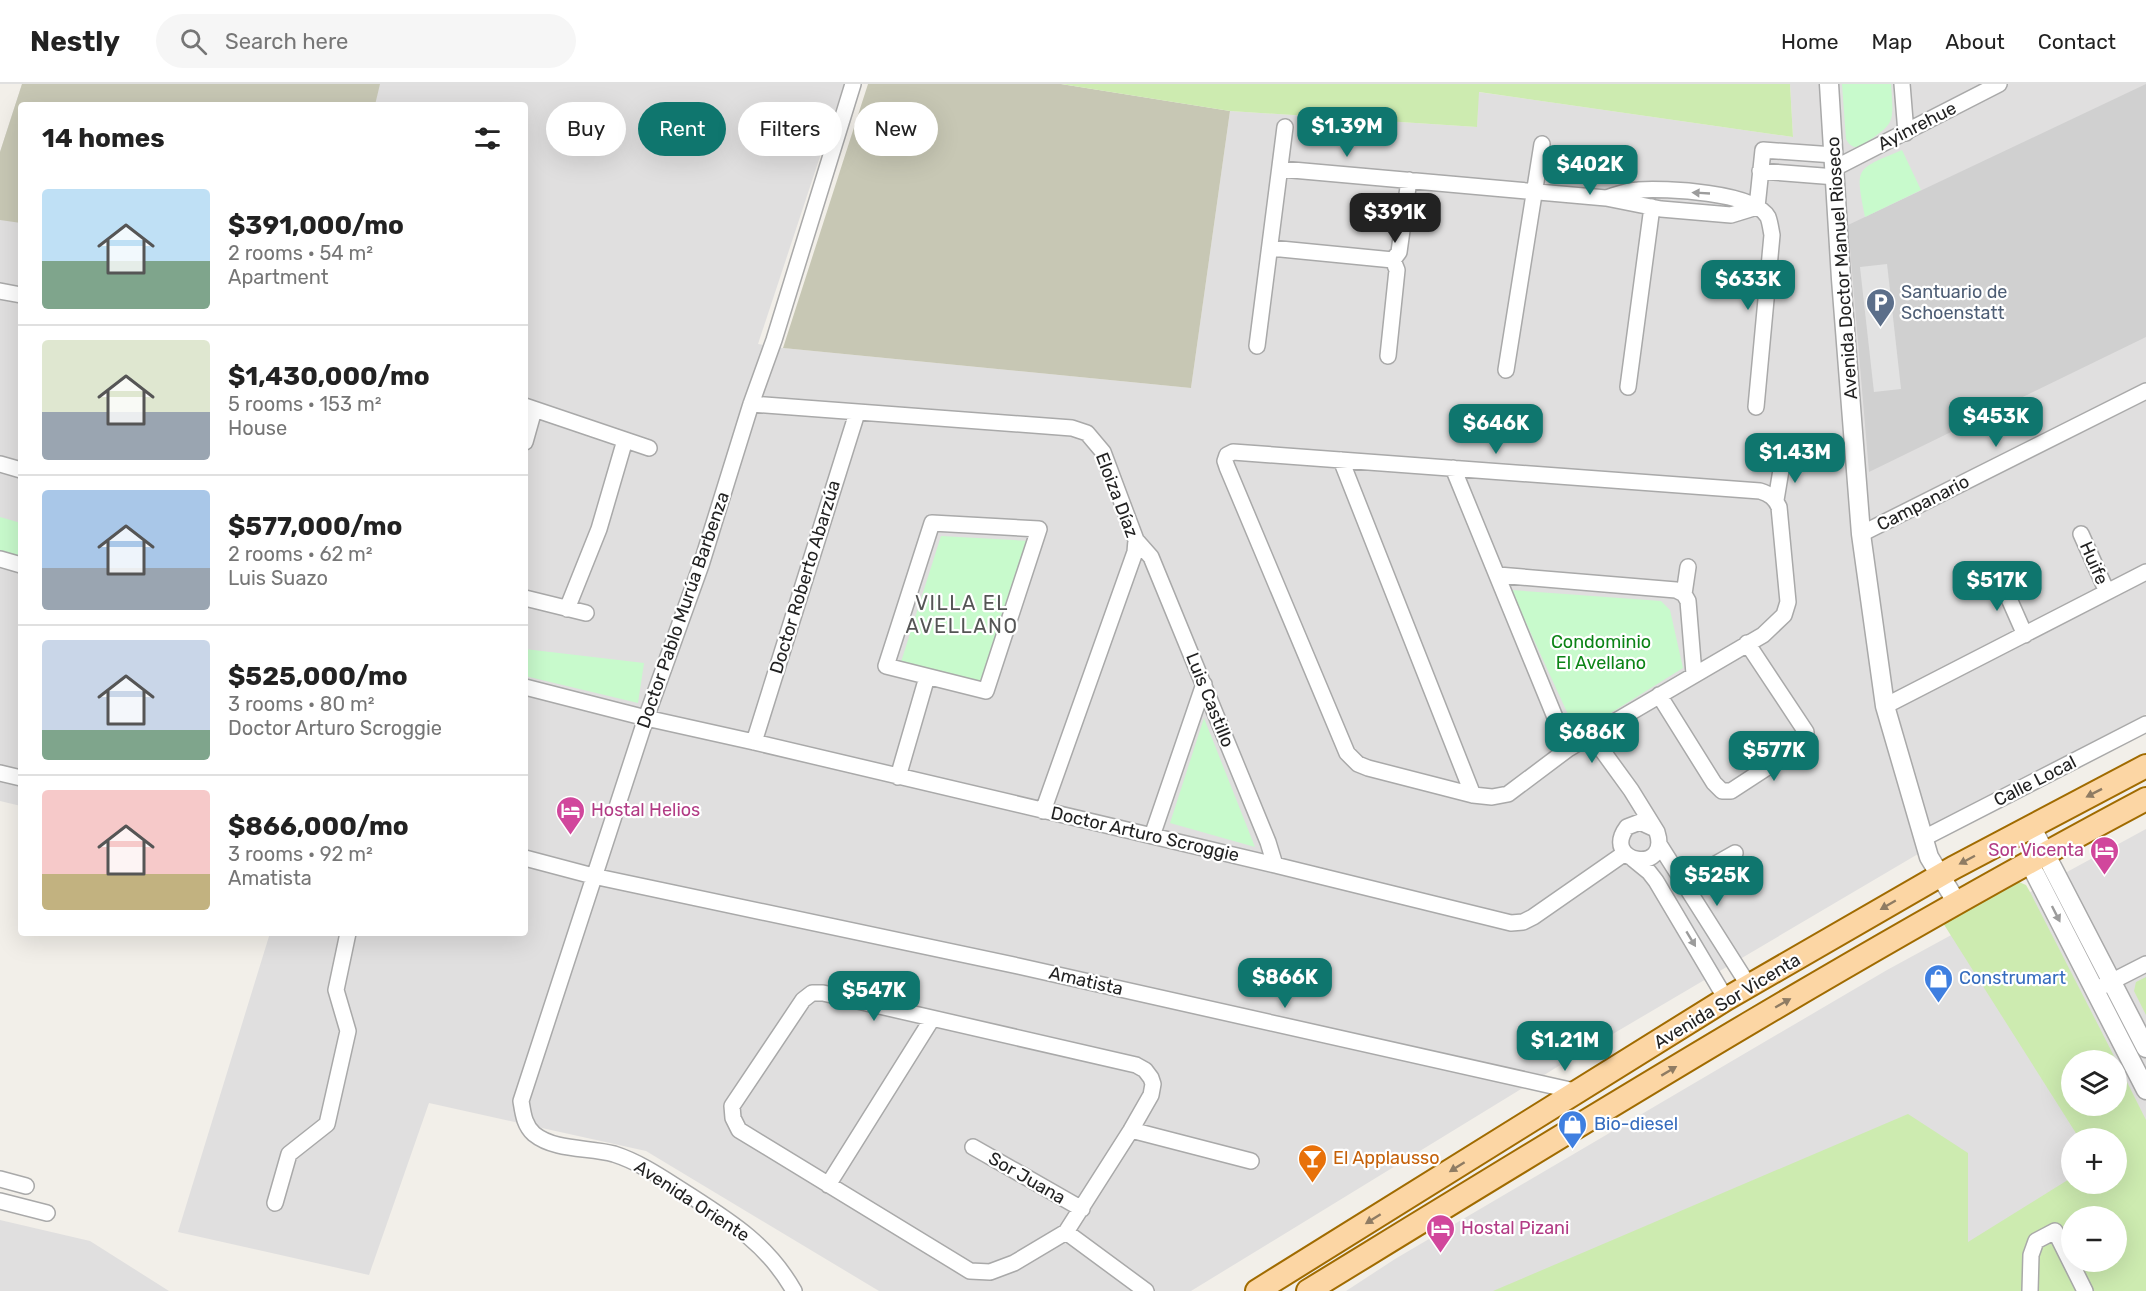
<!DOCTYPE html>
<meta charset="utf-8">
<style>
body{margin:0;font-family:Rubik,sans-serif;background:#f6f6f6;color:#222;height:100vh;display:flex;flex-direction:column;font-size:22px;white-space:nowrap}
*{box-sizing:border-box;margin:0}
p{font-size:20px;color:#767676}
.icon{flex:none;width:33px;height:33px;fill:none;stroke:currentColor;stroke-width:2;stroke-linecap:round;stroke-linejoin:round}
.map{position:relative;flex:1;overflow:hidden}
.side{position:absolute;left:18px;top:18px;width:510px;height:834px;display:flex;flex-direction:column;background:#fff;border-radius:6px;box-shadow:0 6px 24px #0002}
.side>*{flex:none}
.hud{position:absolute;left:546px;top:18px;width:570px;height:54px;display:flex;gap:12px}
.fabs{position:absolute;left:2061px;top:966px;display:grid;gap:12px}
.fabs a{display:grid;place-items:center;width:66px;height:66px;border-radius:50%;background:#fff;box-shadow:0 6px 24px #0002;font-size:30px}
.price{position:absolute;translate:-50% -51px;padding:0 14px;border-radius:12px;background:#0f766e;color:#fff;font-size:20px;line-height:39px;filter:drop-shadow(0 2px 3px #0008)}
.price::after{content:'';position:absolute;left:50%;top:36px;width:18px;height:14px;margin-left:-9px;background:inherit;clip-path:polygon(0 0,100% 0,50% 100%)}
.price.on{background:#222;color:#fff}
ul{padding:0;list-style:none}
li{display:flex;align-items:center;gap:18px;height:150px;padding:0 24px}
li+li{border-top:2px solid #e0e0e0}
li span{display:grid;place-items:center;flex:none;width:168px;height:120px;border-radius:6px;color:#555}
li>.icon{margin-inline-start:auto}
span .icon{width:72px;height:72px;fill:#fffc;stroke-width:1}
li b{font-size:26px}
h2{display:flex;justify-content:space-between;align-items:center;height:72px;padding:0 24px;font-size:26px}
.tag{padding:0 21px;border-radius:27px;background:#fff;box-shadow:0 6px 24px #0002;font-size:21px;line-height:54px}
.tag.on{background:#0f766e;color:#fff}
header{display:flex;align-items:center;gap:36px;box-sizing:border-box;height:84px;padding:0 30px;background:#fff;border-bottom:2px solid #e0e0e0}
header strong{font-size:28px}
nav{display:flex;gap:33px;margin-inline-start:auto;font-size:21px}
.search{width:420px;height:54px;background:#f6f6f6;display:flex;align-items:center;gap:15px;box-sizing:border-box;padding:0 21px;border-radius:33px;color:#767676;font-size:22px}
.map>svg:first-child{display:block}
.residential{fill:#e0dfdf;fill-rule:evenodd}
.religious{fill:#d0d0d0}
.construction{fill:#c7c7b4}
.grass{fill:#cdebb0;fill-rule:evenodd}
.park{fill:#c8facc}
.parking{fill:#e2e2e2}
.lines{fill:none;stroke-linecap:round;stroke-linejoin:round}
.minor-casing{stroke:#a9a9a9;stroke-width:18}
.tertiary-casing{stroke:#a9a9a9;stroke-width:21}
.primary-casing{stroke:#a06b00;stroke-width:26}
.minor{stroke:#fff;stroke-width:15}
.tertiary{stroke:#fff;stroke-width:18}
.primary{stroke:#fcd6a4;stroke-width:22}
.oneway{fill:#9c9c9c}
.oneway2{fill:#8f7c63}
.labels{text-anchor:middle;stroke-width:4.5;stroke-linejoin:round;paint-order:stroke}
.street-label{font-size:18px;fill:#222;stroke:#fff}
.service-label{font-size:18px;fill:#4e5e75;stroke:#fff;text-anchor:start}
.park-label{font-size:18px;fill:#0c8416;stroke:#fff}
.hotel-label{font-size:18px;fill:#b23c85;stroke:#fff;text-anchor:start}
.shop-label{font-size:18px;fill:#366cbe;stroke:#fff;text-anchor:start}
.food-label{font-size:18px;fill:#c56008;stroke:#fff;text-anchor:start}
.neighbourhood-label{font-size:20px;letter-spacing:1.5px;fill:#555;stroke:#fff}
</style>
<header>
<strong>Nestly</strong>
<div class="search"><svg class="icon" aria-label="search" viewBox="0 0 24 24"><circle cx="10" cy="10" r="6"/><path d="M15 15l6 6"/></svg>Search here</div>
<nav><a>Home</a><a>Map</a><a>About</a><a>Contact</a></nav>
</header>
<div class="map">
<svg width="2146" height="1207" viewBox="0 0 2146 1207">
<rect width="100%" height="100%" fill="#f2efe9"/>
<path class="residential" d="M22 0H844L758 260 783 264 1191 304 1230 27 1477 43 1478 8 1793 53 1790 0H2146V630L1915 750 1918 770 1567 977 1191 1207H879L646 1067 429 1019 369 1191 178 1148 270 849H525V21H21V722L0 717V68Z
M2146 745V1207H1346L1395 1175 1887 886ZM2072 976H2116V1022H2072ZM2072 1054H2116V1100H2072ZM2072 1132H2116V1178H2072Z
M0 1136 90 1157 169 1207H0Z"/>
<path class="religious" d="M2146 0V253L1869 388 1848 141Z"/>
<path class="construction" d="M22 0H380L375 21H21V139L0 136V68Z
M868 0H1061L1230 27 1191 304 783 264Z"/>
<path class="grass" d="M1061 0H1790L1793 53 1479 8 1477 43 1230 27Z
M2019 798 2026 801 2030 808 2116 976H2072V1022H2116L2117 978 2146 1036V1207H1493L1908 1030 1968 1069V1158L2071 1094 2072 1100H2116V1054H2079L1943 839ZM2072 1132H2116V1178H2072Z
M2146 893V931L2134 907 2136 898Z"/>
<path class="park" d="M1842 0H1891C1894 43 1895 38 1860 63 1853 64 1849 61 1846 55Z
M1902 66 1921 106 1865 133C1855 82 1855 86 1902 66Z
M0 433 21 439V475L0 469Z
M941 452 1031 457 983 602 900 581Z
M1511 506 1661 517 1670 526 1683 584 1577 650Z
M525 565 644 579 638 619 525 592Z
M1204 634 1255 763 1170 739Z"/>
<path class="parking" d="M1887 180 1901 305 1874 308 1860 183Z"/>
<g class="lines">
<defs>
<path id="minor" d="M1902 0 1906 49
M1835 84 1999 0
M1281 85 1606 114
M1760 87 1836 93
M1757 123 1763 66 1834 71
M1270 164 1393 176 1397 186 1388 272
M1393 176 1399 168 1409 96
M0 207 21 211
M1257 262 1285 43
M1506 286 1542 60
M1628 303 1652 123
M751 320 1072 344 1087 349 1103 368 1136 456 1135 468 1043 727
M525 322 649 364
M1756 323 1772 151C1771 146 1770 138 1768 133 1755 108 1664 104 1638 106 1628 106 1616 111 1606 114L1661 125 1731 131 1757 123
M525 358 534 326
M1233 368 1760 407C1770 410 1775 414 1779 423L1788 518 1784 531 1763 551 1568 665 1508 710 1492 713 1473 711 1368 684 1358 680 1347 669 1227 383 1225 377 1227 371Z
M1341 376 1473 711
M0 380 21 386
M1453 384 1568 665
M1776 416 1782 380
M932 439 1039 445 986 607 886 582Z
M1861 450 2146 307
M2081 450 2107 508
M1136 456 1151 473 1268 758 1275 781
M0 475 21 481
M1498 491 1676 506 1684 510 1688 517 1694 590
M1999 492 2025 551
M1684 510 1688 483
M525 514 586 529
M567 525 599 445 625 356
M525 603 646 634 754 658 1275 781 1511 839 1523 838 1533 833 1625 769
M1659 611 1714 699 1722 707H1731L1806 658V648L1747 559
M1885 622 2146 488
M1591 651 1631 706 1657 748C1671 791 1600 779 1627 743L1640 738 1653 744
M754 658 857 329
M0 689 21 694
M898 693 927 593
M1152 752 1204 600
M1924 754 2146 640
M1659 760 1749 902
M525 774 593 792 1018 882 1579 1008
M1633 775 1649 788 1656 797 1726 915
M1682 799 1735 769
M2095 906 2146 880
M812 909H823L1136 981 1145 986 1151 994 1153 1000 1151 1011 1131 1046 1066 1148 1014 1179 990 1188 970 1187 739 1046 733 1034 732 1022 803 916Z
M1131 1046 1251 1077
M973 1063 1082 1125
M0 1095 26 1102
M828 1101 932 935
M0 1117 47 1129
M275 1119 289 1070 327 1040 348 947 336 906 348 849
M1066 1148 1146 1207
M794 1207C767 1159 728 1136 683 1107 661 1093 639 1078 614 1070 589 1063 555 1067 534 1050 524 1041 523 1029 521 1017L646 634 701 481 751 320 774 256 853 0
M2030 1207 2031 1171 2036 1157 2055 1147 2085 1207"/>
<path id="tertiary" d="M1829 0 1841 195 1861 450 1885 622 1929 773 1957 819
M2031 742 2146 964
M2029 778 2146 1006"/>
<path id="primary" d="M1257 1207 1726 915 1953 784 2146 682
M1308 1207C1584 1038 1860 867 2146 715"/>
</defs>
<use href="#minor" class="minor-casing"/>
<use href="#tertiary" class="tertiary-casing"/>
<use href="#primary" class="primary-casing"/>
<use href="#minor" class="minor"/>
<use href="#tertiary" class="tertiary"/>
<use href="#primary" class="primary"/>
</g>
<defs><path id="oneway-solid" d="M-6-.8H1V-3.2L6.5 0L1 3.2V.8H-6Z" transform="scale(1.5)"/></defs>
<g class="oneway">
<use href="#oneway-solid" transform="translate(1701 109) rotate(-177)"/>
<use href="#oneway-solid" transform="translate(2056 830) rotate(63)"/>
<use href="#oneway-solid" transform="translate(1691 855) rotate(59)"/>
</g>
<g class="oneway2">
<use href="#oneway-solid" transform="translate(2094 709) rotate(153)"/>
<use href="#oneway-solid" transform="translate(1967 776) rotate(152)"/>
<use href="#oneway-solid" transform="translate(1888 821) rotate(150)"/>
<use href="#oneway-solid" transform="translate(1783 919) rotate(-30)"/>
<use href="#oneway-solid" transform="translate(1669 987) rotate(-31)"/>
<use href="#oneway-solid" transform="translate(1457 1083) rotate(148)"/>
<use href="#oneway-solid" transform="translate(1373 1135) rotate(148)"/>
</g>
<defs>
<symbol id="parking-pin" viewBox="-11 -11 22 30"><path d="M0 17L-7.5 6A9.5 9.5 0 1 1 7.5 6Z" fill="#5c6f8a" stroke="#fff"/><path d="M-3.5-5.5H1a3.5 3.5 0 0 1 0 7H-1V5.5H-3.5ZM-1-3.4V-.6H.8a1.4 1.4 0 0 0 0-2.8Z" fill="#fff"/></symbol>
<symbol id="hotel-pin" viewBox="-11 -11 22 30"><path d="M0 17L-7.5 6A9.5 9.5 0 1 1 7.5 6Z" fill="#d1479c" stroke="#fff"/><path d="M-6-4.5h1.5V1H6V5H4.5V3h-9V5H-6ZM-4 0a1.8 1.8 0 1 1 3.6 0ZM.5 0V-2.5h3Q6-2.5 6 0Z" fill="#fff"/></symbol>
<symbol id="shop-pin" viewBox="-11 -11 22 30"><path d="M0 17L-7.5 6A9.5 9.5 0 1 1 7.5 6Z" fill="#3f7fe0" stroke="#fff"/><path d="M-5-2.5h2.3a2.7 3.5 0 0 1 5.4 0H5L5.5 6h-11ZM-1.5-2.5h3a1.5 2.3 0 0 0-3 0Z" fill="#fff"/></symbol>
<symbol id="bar-pin" viewBox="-11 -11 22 30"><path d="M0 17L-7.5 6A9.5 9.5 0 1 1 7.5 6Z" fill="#e8710a" stroke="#fff"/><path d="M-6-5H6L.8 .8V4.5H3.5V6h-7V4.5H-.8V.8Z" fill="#fff"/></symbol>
</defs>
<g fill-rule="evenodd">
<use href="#parking-pin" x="1864" y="202" width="33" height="45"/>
<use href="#hotel-pin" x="554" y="710" width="33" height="45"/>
<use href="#hotel-pin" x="2088" y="750" width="33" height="45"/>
<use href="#shop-pin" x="1922" y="878" width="33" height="45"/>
<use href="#shop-pin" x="1556" y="1024" width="33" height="45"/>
<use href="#bar-pin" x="1296" y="1058" width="33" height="45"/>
<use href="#hotel-pin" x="1424" y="1128" width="33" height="45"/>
</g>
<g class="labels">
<g class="street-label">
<text transform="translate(1917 42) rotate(-27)" y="6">Ayinrehue</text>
<text transform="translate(1842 184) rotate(-94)" y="6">Avenida Doctor Manuel Rioseco</text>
<text transform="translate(1117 411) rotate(69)" y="6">Eloiza Díaz</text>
<text transform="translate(1923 419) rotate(-27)" y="6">Campanario</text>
<text transform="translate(2094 479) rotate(66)" y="6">Huife</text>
<text transform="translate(805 493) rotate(-73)" y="6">Doctor Roberto Abarzúa</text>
<text transform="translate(683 526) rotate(-71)" y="6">Doctor Pablo Murúa Barbenza</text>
<text transform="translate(1210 616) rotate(68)" y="6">Luis Castillo</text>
<text transform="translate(2035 697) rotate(-27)" y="6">Calle Local</text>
<text transform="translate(1145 750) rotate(13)" y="6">Doctor Arturo Scroggie</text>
<text transform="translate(1086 897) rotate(13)" y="6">Amatista</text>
<text transform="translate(1727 917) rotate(-31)" y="6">Avenida Sor Vicenta</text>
<text transform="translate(1027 1094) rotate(30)" y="6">Sor Juana</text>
<text transform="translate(692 1117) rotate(33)" y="6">Avenida Oriente</text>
</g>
<g class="service-label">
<text x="1901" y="214">Santuario de<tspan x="1901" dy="21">Schoenstatt</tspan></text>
</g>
<g class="park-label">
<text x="1601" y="564">Condominio<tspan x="1601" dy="21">El Avellano</tspan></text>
</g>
<g class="hotel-label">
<text x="591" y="732">Hostal Helios</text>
<text x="2084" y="772" text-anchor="end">Sor Vicenta</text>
<text x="1461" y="1150">Hostal Pizani</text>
</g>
<g class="shop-label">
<text x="1959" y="900">Construmart</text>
<text x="1594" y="1046">Bio-diesel</text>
</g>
<g class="food-label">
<text x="1333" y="1080">El Applausso</text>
</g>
<g class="neighbourhood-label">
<text x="962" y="526">VILLA EL<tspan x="962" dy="23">AVELLANO</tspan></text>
</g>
</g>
</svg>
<div class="fabs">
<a><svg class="icon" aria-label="layers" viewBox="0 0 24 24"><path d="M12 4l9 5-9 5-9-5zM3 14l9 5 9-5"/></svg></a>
<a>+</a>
<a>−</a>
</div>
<b class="price" style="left:1347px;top:74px">$1.39M</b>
<b class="price" style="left:1590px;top:112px">$402K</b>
<b class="price on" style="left:1395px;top:160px">$391K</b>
<b class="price" style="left:1748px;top:227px">$633K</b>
<b class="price" style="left:1996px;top:364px">$453K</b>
<b class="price" style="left:1496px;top:371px">$646K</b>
<b class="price" style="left:1795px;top:400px">$1.43M</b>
<b class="price" style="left:1997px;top:528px">$517K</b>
<b class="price" style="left:1592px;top:680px">$686K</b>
<b class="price" style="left:1774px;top:698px">$577K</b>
<b class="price" style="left:1717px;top:823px">$525K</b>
<b class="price" style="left:1285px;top:925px">$866K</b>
<b class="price" style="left:874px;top:938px">$547K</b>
<b class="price" style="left:1565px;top:988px">$1.21M</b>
<div class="hud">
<a class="tag">Buy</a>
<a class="tag on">Rent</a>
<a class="tag">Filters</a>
<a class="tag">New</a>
</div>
<section class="side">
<h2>14 homes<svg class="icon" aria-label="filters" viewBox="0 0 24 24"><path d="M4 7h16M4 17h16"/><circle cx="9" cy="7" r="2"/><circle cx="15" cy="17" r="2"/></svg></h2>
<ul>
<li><span style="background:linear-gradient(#bfe0f5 60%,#7fa58c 0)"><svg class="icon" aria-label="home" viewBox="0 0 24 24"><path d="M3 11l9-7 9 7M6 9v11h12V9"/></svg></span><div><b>$391,000/mo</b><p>2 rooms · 54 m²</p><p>Apartment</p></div></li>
<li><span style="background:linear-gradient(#dfe7d0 60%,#9aa5b1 0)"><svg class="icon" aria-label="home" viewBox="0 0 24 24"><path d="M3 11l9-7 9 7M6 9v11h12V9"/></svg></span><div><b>$1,430,000/mo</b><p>5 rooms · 153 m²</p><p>House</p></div></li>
<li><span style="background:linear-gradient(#a9c7e8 65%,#9aa5b1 0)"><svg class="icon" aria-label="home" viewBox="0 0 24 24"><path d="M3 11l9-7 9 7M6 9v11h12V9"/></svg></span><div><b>$577,000/mo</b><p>2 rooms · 62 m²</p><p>Luis Suazo</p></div></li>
<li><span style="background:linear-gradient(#c9d6e8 75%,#7fa58c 0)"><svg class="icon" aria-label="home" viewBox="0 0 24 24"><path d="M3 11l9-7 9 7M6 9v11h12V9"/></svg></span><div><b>$525,000/mo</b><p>3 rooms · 80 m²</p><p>Doctor Arturo Scroggie</p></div></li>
<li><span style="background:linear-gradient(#f6c9c9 70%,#c2b280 0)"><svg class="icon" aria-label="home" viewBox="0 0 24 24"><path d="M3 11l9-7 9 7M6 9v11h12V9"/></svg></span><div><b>$866,000/mo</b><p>3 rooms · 92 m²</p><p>Amatista</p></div></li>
</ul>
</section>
</div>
